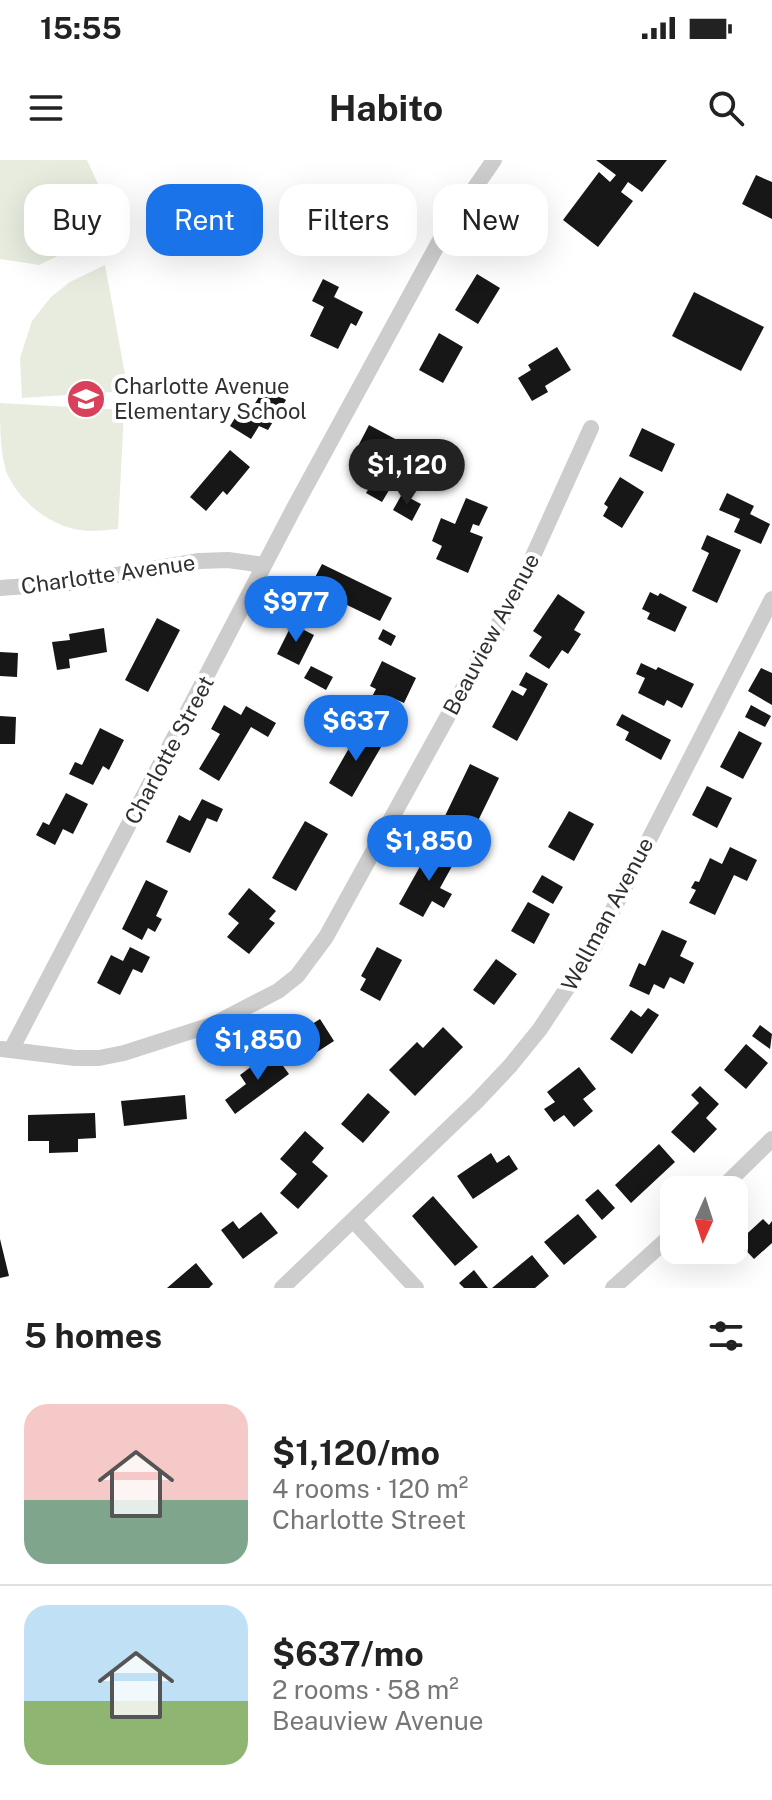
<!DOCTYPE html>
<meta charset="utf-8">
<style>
body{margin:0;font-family:"Public Sans",sans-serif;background:#f2f2f2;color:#222;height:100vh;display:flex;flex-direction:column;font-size:30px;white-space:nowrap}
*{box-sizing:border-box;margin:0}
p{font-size:26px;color:#767676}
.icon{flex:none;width:44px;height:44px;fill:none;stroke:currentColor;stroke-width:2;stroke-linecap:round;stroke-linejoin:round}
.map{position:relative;height:1128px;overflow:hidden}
.sheet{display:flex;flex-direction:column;background:#fff;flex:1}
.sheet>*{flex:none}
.hud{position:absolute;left:24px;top:24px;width:724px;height:72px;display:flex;gap:16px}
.needle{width:52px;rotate:183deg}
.fabs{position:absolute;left:660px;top:1016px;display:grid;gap:16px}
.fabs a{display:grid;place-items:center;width:88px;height:88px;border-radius:16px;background:#fff;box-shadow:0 8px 32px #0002;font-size:40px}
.price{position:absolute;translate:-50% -68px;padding:0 18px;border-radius:28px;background:#1a73e8;color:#fff;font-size:26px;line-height:52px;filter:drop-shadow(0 2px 4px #0008)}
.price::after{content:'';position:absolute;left:50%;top:48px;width:24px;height:18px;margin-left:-12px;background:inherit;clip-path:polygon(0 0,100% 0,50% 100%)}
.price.on{background:#222;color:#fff}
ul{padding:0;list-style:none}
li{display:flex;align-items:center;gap:24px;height:200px;padding:0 24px}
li+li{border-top:2px solid #e0e0e0}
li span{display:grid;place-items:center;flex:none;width:224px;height:160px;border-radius:24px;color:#555}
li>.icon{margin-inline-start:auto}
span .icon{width:96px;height:96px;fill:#fffc;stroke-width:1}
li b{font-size:34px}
h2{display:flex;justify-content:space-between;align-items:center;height:96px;padding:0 24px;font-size:34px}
.chip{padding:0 28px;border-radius:24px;background:#fff;box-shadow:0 8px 32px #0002;font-size:28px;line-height:72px}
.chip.on{background:#1a73e8;color:#fff}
.status{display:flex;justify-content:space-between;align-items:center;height:56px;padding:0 40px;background:#fff;direction:ltr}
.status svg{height:22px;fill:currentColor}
header{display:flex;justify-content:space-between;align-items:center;height:104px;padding:0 24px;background:#fff;font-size:36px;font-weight:700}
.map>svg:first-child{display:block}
.green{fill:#e7ecdf}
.building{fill:#171717}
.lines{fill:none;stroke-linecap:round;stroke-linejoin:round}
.minor{stroke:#cdcdcd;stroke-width:16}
.labels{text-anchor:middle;stroke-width:8;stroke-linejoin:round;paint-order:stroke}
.poi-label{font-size:22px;fill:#303030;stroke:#fff;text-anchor:start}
.street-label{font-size:22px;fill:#303030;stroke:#fff}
</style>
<div class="status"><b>15:55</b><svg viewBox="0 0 49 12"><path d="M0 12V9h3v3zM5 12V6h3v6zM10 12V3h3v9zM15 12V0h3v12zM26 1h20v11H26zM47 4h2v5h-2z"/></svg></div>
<header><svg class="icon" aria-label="menu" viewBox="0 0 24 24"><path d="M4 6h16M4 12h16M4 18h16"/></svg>Habito<svg class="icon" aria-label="search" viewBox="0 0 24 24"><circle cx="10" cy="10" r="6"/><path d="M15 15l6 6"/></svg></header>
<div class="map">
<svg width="772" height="1128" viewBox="0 0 772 1128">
<rect width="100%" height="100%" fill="#fff"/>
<path class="green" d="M0 0H87L118 67 39 105 0 99Z
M105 105 128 231 22 238 20 198 32 161 51 137 70 122Z
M0 243 124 250 118 369C106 370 92 372 80 370 49 366 17 339 6 311 0 290 0 265 0 243Z"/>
<path class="building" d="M596 0H667L642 32 628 22 621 32 633 41 598 87 563 60 599 12 610 22 616 15Z
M756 15 772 22V59L742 44Z
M477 114 500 128 478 164 455 150Z
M323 119 339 127 334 137 363 152 356 166 351 163 338 189 310 176 324 147 312 141Z
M694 132 764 167 741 211 672 176Z
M439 173 463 187 443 223 419 210Z
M557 187 571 210 545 226 548 232 532 241 518 218 531 210 528 205Z
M265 227 286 240 268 270 259 266 251 279 230 266 238 253 246 258Z
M369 265 414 289 405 306 395 301 390 310 355 292Z
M642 268 675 284 662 312 629 296Z
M230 290 250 307 227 335 223 331 206 351 190 337Z
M376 316 392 325 382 342 366 333Z
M620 317 644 332 622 368 603 356 608 347 604 344Z
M727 333 754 346 750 354 770 364 761 384 734 372 740 359 719 350Z
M402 334 421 344 412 361 393 350Z
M466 338 488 347 479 366 473 364 470 372 483 377 468 413 436 399 442 386 432 381 441 358 455 364Z
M707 375 741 390 717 443 692 431 709 393 701 389Z
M322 404 392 438 380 461 310 427Z
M650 432 658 436 660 433 687 447 675 472 647 459 650 453 642 449Z
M558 434 585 452 574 470 581 474 568 494 562 490 549 509 529 496 542 477 533 471Z
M157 458 180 470 148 532 125 520Z
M292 464 314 475 299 505 277 494Z
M104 468 107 492 69 499 70 508 57 510 52 482 70 480 69 474Z
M383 469 396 476 391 486 378 479Z
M0 492 18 493 17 517 0 516Z
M382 501 416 518 404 543 395 539 387 556 367 546 376 529 370 526Z
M641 503 656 510 658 507 694 524 682 548 667 540 664 546 638 533 645 518 636 514Z
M311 506 333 517 326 530 304 518Z
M761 508 772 513V545L748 531Z
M526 512 548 524 517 581 492 567 512 530 523 536 527 529 519 525Z
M224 545 241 555 246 546 276 563 268 577 251 567 219 621 199 609 220 574 211 569Z
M751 545 771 556 765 567 745 557Z
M622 554 671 580 661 600 625 580 629 572 616 565Z
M0 556 16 557 15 584H0Z
M100 568 124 580 109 610 103 606 93 625 69 614 75 602 82 605Z
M360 569 384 582 352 637 329 623Z
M739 571 762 583 743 619 720 607Z
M470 604 499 618 473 671 483 676 476 689 455 679 461 667 444 658Z
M707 626 732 638 717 668 692 655Z
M66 633 88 644 73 674 63 669 55 685 36 675 43 662 49 665Z
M202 639 223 649 217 662 207 658 190 693 166 682 179 655 190 661Z
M569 651 594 664 574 701 548 687Z
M305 661 328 674 296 731 272 718Z
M432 685 456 699 440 728 452 734 444 748 432 741 423 757 399 744Z
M730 687 757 700 747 721 734 715 715 755 689 743 696 730 691 728 695 721 699 722 710 698 722 704Z
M542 715 563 727 553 744 532 732Z
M146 720 168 731 156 756 162 759 155 772 148 768 142 780 122 769Z
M249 728 276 751 269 759 275 763 249 794 227 777 239 763 228 754Z
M528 742 550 754 534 784 511 771Z
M662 770 687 781 680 796 694 803 684 824 670 817 664 829 654 824 649 835 629 826 639 803 645 806Z
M130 787 150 797 142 813 133 809 120 835 97 823 111 795 123 801Z
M377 787 402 800 380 841 360 830 366 819 361 816Z
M496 799 517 814 494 845 473 830Z
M648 848 659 855 632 894 610 879 631 850 641 857Z
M320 859 334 881 303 901 289 879Z
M760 865 772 874 770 889 752 876Z
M443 867 463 887 415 936 389 910 417 882 423 888Z
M746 884 768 903 746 929 724 910Z
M272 891 289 914 235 954 225 940 246 924 240 915Z
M579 907 596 929 583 939 593 951 574 967 564 955 554 962 544 949 555 942 547 932Z
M700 926 719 944 706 958 717 969 694 993 671 972 699 943 691 935Z
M368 933 390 952 363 983 341 964Z
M185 935 187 959 124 966 121 941Z
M95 953 96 978 78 979V992L49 993V981H28V955Z
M305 971 324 988 312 1002 328 1016 298 1049 280 1033 297 1014 280 999Z
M659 984 675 1002 631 1043 615 1025Z
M491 993 497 1003 509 995 518 1009 473 1039 457 1016Z
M598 1029 615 1048 602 1060 585 1040Z
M433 1036 478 1087 455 1106 412 1056Z
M261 1052 278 1073 243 1099 221 1070 233 1061 239 1069Z
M578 1054 597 1077 564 1105 544 1082Z
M763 1059 769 1065 772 1061V1083L754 1099 738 1082Z
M0 1079 9 1116 0 1118Z
M532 1095 549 1116 535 1128H492Z
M196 1103 213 1124 209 1128H167Z
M474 1110 488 1128H464L459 1123Z"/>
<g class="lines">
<path class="minor" d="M0 428 69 423 199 401 228 400 264 405
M2 889 75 898H99L124 893 214 864 278 831 297 816 326 777 519 427 591 268
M11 890 293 350 445 71 494 0
M720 1030 772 979
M354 1061 416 1128
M282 1128 477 941 510 906 540 869 593 789 772 439
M613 1128 674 1073"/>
</g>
<defs>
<symbol id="school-disc" viewBox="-11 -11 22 22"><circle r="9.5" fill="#d94059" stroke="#fff"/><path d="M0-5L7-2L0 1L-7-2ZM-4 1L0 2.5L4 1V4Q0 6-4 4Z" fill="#fff"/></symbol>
</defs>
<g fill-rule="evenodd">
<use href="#school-disc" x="64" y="217" width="44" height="44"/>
</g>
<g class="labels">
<g class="poi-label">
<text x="114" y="234">Charlotte Avenue<tspan x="114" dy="25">Elementary School</tspan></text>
</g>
<g class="street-label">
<text transform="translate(108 414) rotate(-8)" y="8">Charlotte Avenue</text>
<text transform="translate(491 474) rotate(-62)" y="8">Beauview Avenue</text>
<text transform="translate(169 590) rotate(-62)" y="8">Charlotte Street</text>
<text transform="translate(607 754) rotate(-62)" y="8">Wellman Avenue</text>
</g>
</g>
</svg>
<div class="fabs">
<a><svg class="needle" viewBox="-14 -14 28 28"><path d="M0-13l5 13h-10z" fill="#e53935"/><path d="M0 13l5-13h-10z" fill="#767676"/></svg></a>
</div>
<b class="price on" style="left:407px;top:347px">$1,120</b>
<b class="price" style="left:296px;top:484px">$977</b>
<b class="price" style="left:356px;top:603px">$637</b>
<b class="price" style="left:429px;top:723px">$1,850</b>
<b class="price" style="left:258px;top:922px">$1,850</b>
<div class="hud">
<a class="chip">Buy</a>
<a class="chip on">Rent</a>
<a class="chip">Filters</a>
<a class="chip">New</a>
</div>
</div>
<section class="sheet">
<h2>5 homes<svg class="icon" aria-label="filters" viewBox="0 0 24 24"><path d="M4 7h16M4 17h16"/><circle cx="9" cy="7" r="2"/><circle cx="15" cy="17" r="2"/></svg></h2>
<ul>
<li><span style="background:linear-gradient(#f6c9c9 60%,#7fa58c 0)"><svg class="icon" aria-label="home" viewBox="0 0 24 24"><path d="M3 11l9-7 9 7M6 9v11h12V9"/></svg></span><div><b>$1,120/mo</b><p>4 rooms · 120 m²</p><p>Charlotte Street</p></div></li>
<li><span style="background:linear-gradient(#bfe0f5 60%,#8fb573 0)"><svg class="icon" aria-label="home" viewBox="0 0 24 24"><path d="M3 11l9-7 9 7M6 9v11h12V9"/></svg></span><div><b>$637/mo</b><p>2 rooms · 58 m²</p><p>Beauview Avenue</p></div></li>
</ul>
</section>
